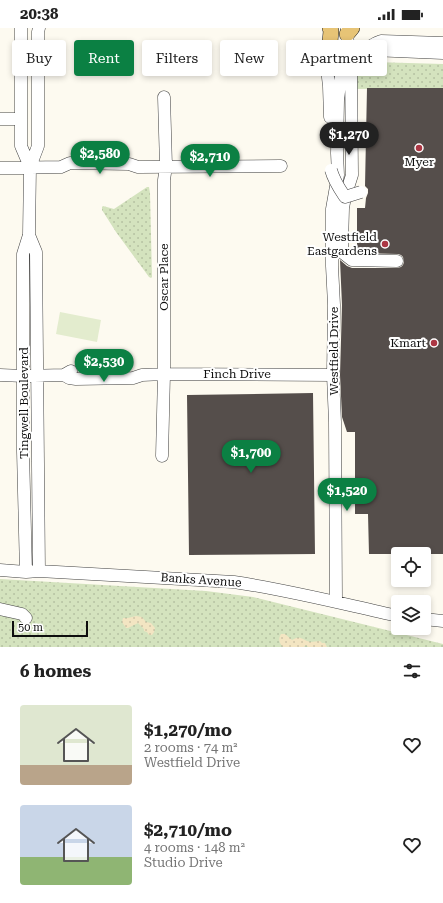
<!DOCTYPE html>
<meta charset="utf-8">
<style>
body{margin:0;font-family:"Roboto Serif",serif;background:#f2f2f2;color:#222;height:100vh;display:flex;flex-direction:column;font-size:15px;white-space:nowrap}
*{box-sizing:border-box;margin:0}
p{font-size:13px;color:#767676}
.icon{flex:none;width:22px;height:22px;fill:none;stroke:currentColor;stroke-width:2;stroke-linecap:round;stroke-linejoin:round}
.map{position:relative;height:619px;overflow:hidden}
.drawer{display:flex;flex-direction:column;background:#fff;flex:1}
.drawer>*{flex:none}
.guide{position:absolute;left:12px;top:12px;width:419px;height:36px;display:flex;gap:8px}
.buttons{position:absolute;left:391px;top:519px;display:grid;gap:8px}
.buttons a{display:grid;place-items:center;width:40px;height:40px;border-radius:4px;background:#fff;box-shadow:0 2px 6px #0003;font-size:20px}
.scale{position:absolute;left:12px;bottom:10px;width:76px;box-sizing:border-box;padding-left:4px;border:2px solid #0e0e0e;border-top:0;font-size:11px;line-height:14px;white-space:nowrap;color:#0e0e0e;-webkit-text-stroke:3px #fff;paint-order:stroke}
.price{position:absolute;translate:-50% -34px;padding:0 9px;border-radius:14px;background:#0b8043;color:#fff;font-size:13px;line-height:26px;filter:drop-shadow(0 1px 2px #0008)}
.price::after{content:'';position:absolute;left:50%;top:24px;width:12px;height:9px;margin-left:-6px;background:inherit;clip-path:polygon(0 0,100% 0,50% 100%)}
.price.selected{background:#222;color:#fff}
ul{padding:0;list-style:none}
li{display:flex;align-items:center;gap:12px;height:100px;padding:0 20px}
li span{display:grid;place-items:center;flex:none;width:112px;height:80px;border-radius:4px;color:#555}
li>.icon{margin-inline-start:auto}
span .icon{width:48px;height:48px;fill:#fffc;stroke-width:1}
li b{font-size:17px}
h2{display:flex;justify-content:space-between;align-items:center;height:48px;padding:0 20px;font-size:17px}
.tag{padding:0 14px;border-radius:4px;background:#fff;box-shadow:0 2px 6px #0003;font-size:14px;line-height:36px}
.tag.selected{background:#0b8043;color:#fff}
.status{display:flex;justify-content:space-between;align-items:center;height:28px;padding:0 20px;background:#fff;direction:ltr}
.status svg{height:11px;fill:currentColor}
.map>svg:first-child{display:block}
.green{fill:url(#green-dots)}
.sand{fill:url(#sand-dots)}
.pitch{fill:#e3ecce}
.building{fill:#554e4b}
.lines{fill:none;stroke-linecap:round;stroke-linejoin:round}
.minor-casing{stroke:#414141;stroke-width:13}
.major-casing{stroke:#1f1f1f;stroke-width:16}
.minor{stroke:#fff;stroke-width:12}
.major{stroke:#e7c476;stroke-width:15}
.minor-bridge-casing{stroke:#414141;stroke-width:13;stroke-linecap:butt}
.minor-bridge{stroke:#fff;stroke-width:12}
.poi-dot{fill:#ac3744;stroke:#fff;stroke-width:1.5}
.labels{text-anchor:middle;stroke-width:4;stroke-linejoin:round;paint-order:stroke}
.poi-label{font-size:12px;fill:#0e0e0e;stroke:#fff;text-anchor:end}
.street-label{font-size:12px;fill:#0e0e0e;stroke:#fff}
</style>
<div class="status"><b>20:38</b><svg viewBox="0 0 49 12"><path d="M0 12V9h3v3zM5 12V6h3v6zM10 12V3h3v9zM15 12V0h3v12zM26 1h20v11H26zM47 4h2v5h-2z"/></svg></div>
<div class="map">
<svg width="443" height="619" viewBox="0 0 443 619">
<defs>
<pattern id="green-dots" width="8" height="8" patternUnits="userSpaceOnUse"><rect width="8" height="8" fill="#d4e3be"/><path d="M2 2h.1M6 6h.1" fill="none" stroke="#b5c2a2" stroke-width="1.8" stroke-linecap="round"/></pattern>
<pattern id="sand-dots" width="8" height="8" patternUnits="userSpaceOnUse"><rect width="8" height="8" fill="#f3e5c2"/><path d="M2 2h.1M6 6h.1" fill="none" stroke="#cfc3a6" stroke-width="1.8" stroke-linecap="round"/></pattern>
</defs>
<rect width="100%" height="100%" fill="#fdfaf0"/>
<path class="green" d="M361 29H364L373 34 443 36V60L356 61V38L358 31Z
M147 159H149L150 165 152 249 151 250 149 249 116 204 102 182V179L103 178 114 181Z
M0 551 206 563 253 569 443 616V619H0Z"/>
<path class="sand" d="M136 588 142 589 146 594 151 595 155 600 154 604 152 607H149L147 604 144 603V601L138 595 128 600H126L122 594 123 590H128Z
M281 606H285L292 612C301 607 302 612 310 614 314 614 317 613 320 613L322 615H325L327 619H308L306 617 304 619H283C279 615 278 611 281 606Z"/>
<path class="pitch" d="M60 284 101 292 97 314 56 306Z"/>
<path class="building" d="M367 60H443V526H369L368 486H355V404H347L342 389 340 347 342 277 340 232 347 238 352 240H397L401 239 403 237 404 234 403 229 401 227 398 226 357 225V180H365L366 170 368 165V161L365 158Z
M313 365 315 526 189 527 187 367Z"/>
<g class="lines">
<defs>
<path id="minor" d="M21 0V118L30 139
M348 21 443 25
M364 22 376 15 381 13 443 15
M347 30 351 33 352 147 345 169 343 180 342 216 343 225 352 232 397 233
M330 89 329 58 327 41V38L337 31
M0 91H21
M0 140 61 139 70 135 129 136 138 139 281 138
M29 207 36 224 39 543
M0 347 24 348 64 347 71 343
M64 347 69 350 76 351 133 350 142 347 164 346 333 347
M162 428 164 346V152L166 138 164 69
M0 542 26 544 39 543 234 554C289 562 343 576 398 588
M26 544 23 423V226L29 207 30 139 38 118V4L39 0
M336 573 335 394 333 347 334 277 332 238V181L338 147 337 125 338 72 341 47 343 39 347 30 348 21 347 0
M0 581 22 586 26 590
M424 591 443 593"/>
<path id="major" d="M330 0 331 3 330 14 337 27
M347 6 352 0"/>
</defs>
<use href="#minor" class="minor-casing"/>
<use href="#major" class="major-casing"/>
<use href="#minor" class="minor"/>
<use href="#major" class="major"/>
<defs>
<path id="minor-bridge" d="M331 142C334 153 339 160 345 169L361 164"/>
</defs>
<use href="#minor-bridge" class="minor-bridge-casing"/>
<use href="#minor-bridge" class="minor-bridge"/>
</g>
<g class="poi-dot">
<circle cx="419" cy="120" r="4"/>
<circle cx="385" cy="216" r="4"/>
<circle cx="434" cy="315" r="4"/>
</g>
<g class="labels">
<g class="poi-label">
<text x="419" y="138" text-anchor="middle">Myer</text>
<text x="377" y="213">Westfield<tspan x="377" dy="14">Eastgardens</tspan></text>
<text x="426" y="319">Kmart</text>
</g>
<g class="street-label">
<text transform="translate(164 249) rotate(-90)" y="4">Oscar Place</text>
<text transform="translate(334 323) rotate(-90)" y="4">Westfield Drive</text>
<text x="237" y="350">Finch Drive</text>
<text transform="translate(24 375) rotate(-90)" y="4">Tingwell Boulevard</text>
<text transform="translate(201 552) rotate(4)" y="4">Banks Avenue</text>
</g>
</g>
</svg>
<div class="buttons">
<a><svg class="icon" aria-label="locate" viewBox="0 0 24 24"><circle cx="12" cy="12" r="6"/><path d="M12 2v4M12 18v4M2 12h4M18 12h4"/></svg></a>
<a><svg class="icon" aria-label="layers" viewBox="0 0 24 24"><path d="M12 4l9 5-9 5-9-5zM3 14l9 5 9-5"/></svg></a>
</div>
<div class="scale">50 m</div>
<b class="price selected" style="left:349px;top:128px">$1,270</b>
<b class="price" style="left:100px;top:147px">$2,580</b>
<b class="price" style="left:210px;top:150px">$2,710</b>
<b class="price" style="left:104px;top:355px">$2,530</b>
<b class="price" style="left:251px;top:446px">$1,700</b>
<b class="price" style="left:347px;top:484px">$1,520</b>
<div class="guide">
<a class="tag">Buy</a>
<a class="tag selected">Rent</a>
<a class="tag">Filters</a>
<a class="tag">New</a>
<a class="tag">Apartment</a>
</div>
</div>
<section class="drawer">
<h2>6 homes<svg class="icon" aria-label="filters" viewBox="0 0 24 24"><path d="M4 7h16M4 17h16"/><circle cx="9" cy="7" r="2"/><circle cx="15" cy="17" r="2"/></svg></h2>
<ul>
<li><span style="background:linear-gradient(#dfe7d0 75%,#b9a48a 0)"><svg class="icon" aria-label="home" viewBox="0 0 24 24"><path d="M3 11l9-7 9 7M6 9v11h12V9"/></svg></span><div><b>$1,270/mo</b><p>2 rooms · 74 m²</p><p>Westfield Drive</p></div><svg class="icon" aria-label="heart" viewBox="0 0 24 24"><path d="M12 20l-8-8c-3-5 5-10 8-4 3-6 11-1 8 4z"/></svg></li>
<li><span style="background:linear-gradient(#c9d6e8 65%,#8fb573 0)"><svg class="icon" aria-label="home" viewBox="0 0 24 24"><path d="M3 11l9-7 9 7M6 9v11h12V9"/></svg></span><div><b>$2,710/mo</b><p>4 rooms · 148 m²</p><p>Studio Drive</p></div><svg class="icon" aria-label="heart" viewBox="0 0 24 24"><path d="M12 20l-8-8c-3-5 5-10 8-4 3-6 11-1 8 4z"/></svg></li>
</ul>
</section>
